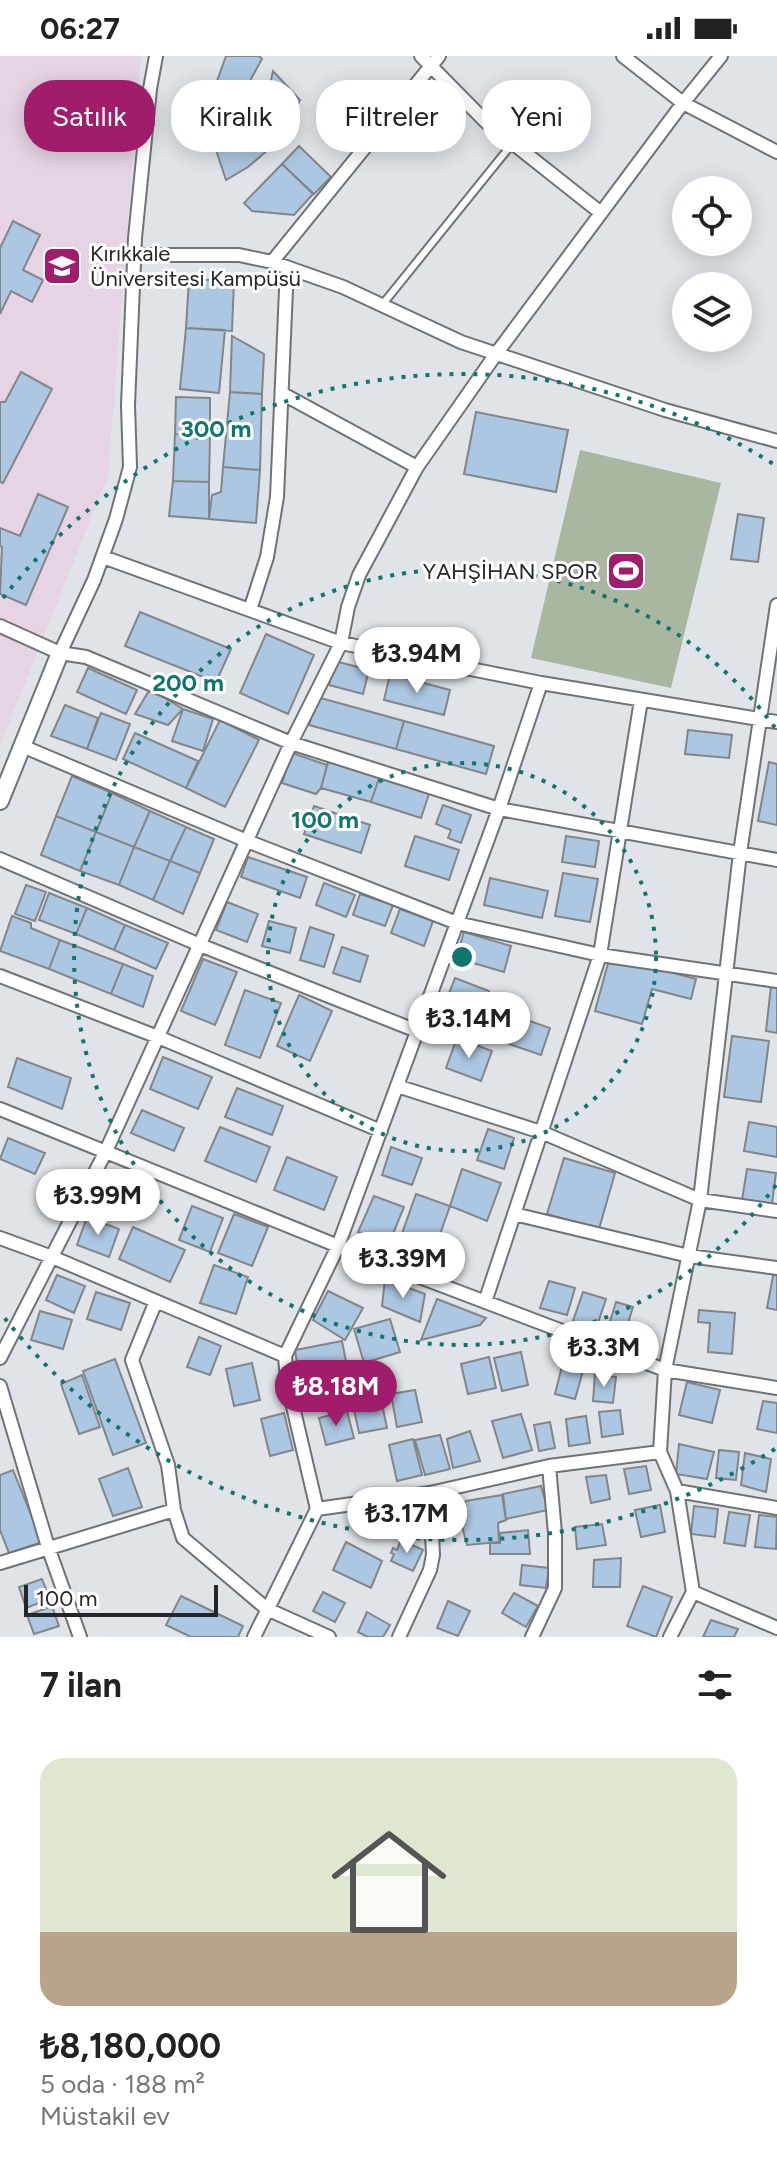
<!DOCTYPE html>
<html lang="tr">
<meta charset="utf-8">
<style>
body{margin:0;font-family:Figtree,sans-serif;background:#f6f6f6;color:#222;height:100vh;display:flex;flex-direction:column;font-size:30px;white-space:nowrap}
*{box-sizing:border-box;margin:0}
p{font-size:26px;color:#767676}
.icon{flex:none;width:44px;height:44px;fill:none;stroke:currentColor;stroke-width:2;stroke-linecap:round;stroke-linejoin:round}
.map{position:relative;height:1581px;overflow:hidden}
.details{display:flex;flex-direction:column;background:#fff;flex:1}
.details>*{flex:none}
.top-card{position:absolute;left:24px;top:24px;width:730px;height:72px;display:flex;gap:16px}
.controls{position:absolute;left:672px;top:120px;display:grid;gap:16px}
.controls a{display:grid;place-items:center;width:80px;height:80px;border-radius:50%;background:#fff;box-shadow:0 4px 20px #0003;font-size:40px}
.scale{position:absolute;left:24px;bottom:20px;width:194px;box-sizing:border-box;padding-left:8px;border:4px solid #252628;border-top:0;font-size:22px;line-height:28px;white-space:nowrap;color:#252628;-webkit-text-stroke:6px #fff;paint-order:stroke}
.price{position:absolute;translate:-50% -68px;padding:0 18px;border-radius:28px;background:#fff;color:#222;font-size:26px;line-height:52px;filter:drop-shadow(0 2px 4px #0008)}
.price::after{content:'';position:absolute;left:50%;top:48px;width:24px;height:18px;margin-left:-12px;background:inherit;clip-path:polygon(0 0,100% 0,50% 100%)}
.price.active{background:#a11c6a;color:#fff}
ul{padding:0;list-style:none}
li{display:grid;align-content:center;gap:16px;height:424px;padding:0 40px}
li span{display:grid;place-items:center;height:248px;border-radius:24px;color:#555}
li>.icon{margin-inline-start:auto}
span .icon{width:144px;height:144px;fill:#fffc;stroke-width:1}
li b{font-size:34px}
h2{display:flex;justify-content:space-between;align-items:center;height:96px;padding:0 40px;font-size:34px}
.tag{padding:0 28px;border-radius:32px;background:#fff;box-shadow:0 4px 20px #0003;font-size:28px;line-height:72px}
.tag.active{background:#a11c6a;color:#fff}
.status{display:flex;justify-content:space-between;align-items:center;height:56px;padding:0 40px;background:#fff;direction:ltr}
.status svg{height:22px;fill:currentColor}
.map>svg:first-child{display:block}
.education{fill:#e6d3e3}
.green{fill:#a9b6a0}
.building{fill:#acc7e1;stroke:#828689;stroke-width:2}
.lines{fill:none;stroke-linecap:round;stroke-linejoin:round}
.service-casing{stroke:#6f7376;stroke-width:10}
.minor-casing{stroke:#6f7376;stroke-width:16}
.tertiary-casing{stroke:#6f7376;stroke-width:20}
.service{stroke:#fff;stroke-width:6}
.minor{stroke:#fff;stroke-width:12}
.tertiary{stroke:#fff;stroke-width:16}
.ring{fill:none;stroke:#0f766e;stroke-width:4;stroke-dasharray:4 8}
.labels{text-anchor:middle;stroke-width:6;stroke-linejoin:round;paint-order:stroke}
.poi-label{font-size:22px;fill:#252628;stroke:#fff;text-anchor:start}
.centre{fill:#0f766e;stroke:#fff;stroke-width:4}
.ring-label{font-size:24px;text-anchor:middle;font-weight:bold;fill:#0f766e;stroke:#fff;stroke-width:6;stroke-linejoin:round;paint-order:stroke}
</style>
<div class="status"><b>06:27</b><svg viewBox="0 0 49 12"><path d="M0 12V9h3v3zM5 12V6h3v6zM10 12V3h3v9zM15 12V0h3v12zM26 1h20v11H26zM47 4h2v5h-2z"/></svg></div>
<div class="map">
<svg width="777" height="1581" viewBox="0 0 777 1581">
<rect width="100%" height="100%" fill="#e0e4e8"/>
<path class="education" d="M0 0H141L108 420 0 689Z"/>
<path class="green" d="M580 394 721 427 671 632 531 602Z"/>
<path class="building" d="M226 0H259L262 3 252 21 244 42 240 64 239 85 259 58 268 37 273 15 300 44 286 72 269 93 248 111 226 124 215 91 212 59 216 28Z
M299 90 331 121 314 138 282 108Z
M282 108 313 138 294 159 252 155 244 147Z
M13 165 40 179 23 214 43 224 32 246 11 235 0 258V192Z
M189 223 234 225 232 275 186 272Z
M186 272 225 274 219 337 180 333Z
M232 280 264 298 262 338 230 336Z
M21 316 52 333 3 427 0 426V346H5Z
M230 336 262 338 260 414 223 411Z
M176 341 210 342V379L175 378Z
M476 356 568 374 556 436 464 418Z
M175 378 210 379 209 426 173 425Z
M223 411 260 414 256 467 209 463 212 439 221 436Z
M173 425 209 426V463L169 460Z
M38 438 68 451 26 549 0 538 2 491 0 490V472L20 480Z
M738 458 764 462 758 506 731 503Z
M140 556 231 593 216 626 125 590Z
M266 578 314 599 288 658 240 637Z
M335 605 369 614 363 638 329 629Z
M88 612 137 634 126 658 77 636Z
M390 618 450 634 444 659 384 644Z
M150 633 183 653 168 669 135 658Z
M317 641 404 665 396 693 309 669Z
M65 649 98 662 87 693 51 680Z
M183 653 213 663 203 695 172 685Z
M101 657 130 668 116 704 87 693Z
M220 664 259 684 225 751 186 732Z
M404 665 494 690 486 718 396 693Z
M688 674 732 679 729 702 685 698Z
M135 677 198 705 186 732 123 703Z
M292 697 327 709 321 732 316 738 282 727Z
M329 703 380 719 371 746 321 732Z
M769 706 777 708V769L758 765Z
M380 719 430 735 421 762 371 746Z
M72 720 112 737 96 776 56 760Z
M112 737 150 755 134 791 96 776Z
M443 749 471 759 461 787 448 782 451 774 436 768Z
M314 750 370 769 361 797 304 778Z
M150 755 186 771 170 805 134 791Z
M56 760 96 776 80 815 41 799Z
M186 771 214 783 200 817 170 805Z
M96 776 134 791 119 829 80 815Z
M415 780 459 794 449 824 405 810Z
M566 780 599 785 595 811 562 806Z
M134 791 170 805 153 844 119 829Z
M248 801 307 821 300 842 241 821Z
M170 805 200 817 183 858 153 844Z
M563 817 598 823 590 866 555 860Z
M490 822 548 835 542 862 484 849Z
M324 827 355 839 346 861 316 849Z
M26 829 46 836 35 865 15 858Z
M49 837 87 852 76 878 39 864Z
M360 838 393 849 385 870 353 859Z
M227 846 258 858 247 886 216 874Z
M87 852 125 869 114 894 76 878Z
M400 853 433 865 424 890 391 877Z
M12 860 31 867V872L60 884 49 913 0 895Z
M269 865 296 872 290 897 262 890Z
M125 869 168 887 156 913 114 894Z
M310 871 334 879 324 911 300 904Z
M464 876 511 890 504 916 456 902Z
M60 884 123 908 111 938 49 913Z
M342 891 368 900 360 926 333 917Z
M610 900 696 923 691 943 652 933 642 968 595 955Z
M203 903 237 916 215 969 181 955Z
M123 908 153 920 143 951 111 938Z
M455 922 489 935 475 971 441 958Z
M771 930 777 931V977L766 975Z
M245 934 281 947 260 1002 225 989Z
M299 939 332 955 310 1005 277 990Z
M518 961 550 972 541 999 509 988Z
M732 980 769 985 761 1046 724 1041Z
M457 982 492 995 481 1025 446 1012Z
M163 1001 212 1021 198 1053 150 1033Z
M17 1002 71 1022 62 1053 8 1031Z
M237 1032 283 1050 272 1079 225 1061Z
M142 1054 184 1072 174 1095 131 1077Z
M749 1066 777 1071V1101L744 1095Z
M220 1071 270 1091 256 1126 205 1105Z
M488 1073 514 1082 504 1113 477 1104Z
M8 1082 45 1097 35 1118 0 1103Z
M391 1091 422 1102 412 1129 382 1119Z
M287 1101 337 1121 324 1154 274 1134Z
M564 1102 615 1117 599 1173 547 1158Z
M462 1113 501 1127 487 1165 450 1150Z
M747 1113 776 1117 772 1148 742 1144Z
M416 1138 450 1150 433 1198 399 1186Z
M374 1140 404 1151 390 1185 358 1176Z
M192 1150 223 1162 210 1196 179 1184Z
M234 1158 268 1171 252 1210 218 1197Z
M87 1161 119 1173 109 1201 77 1189Z
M133 1171 185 1194 170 1226 119 1203Z
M214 1209 248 1221 236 1258 200 1247Z
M774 1215 777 1216V1254L767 1252Z
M57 1219 85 1230 74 1257 46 1244Z
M385 1223 425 1238 420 1266 382 1250Z
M549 1225 575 1232 567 1259 540 1252Z
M328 1235 363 1252 345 1284 313 1264Z
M96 1236 130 1247 121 1274 87 1263Z
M583 1236 606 1243 596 1273 573 1265Z
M437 1243 486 1262 480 1269 421 1284Z
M616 1246 633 1251 625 1277 608 1272Z
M699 1254 735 1257 732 1298 708 1296 710 1267 698 1266Z
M40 1255 72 1264 63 1293 31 1284Z
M390 1263 400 1296 364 1307 354 1273Z
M199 1281 221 1290 210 1319 187 1311Z
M342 1285 348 1316 300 1324 295 1294Z
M521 1296 528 1329 502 1335 494 1302Z
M489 1301 496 1332 468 1338 461 1308Z
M115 1303 146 1387 113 1399 83 1315Z
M252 1307 260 1344 234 1350 226 1313Z
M562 1310 583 1315 575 1343 555 1338Z
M595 1318 616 1321 613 1347 593 1345Z
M82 1319 100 1371 79 1378 61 1328Z
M687 1326 720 1334 712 1367 679 1359Z
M415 1334 422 1366 397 1371 391 1338Z
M381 1343 387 1372 359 1377 353 1349Z
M763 1345 777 1347V1377L757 1373Z
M620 1354 623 1378 602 1381 599 1356Z
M347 1355 354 1382 326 1389 319 1362Z
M284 1357 293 1394 270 1400 261 1363Z
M521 1358 532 1394 503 1402 492 1365Z
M586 1360 590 1387 569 1390 566 1363Z
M550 1366 555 1392 539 1395 534 1369Z
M470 1375 480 1405 453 1412 447 1383Z
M440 1379 450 1413 425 1419 415 1384Z
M413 1383 422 1419 397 1425 389 1389Z
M679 1388 714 1396 707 1423 676 1418Z
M719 1394 739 1396 736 1424 716 1422Z
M745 1397 771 1403 766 1436 741 1429Z
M646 1410 651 1434 629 1438 624 1413Z
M128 1412 142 1451 113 1460 99 1423Z
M13 1414 42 1486 9 1497 0 1474V1419Z
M606 1419 610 1443 591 1447 586 1421Z
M541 1430 548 1454 506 1463 503 1438Z
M502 1439 506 1464 498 1467 499 1486 467 1489 458 1455 466 1445Z
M660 1449 665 1476 641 1481 635 1454Z
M694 1450 718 1453 715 1481 691 1478Z
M729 1456 750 1459 745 1490 724 1487Z
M759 1459 777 1461 776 1493 755 1491Z
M602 1468 606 1489 577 1493 575 1471Z
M528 1474 530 1498H490V1487H500V1477Z
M401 1484 423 1494 413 1515 391 1505 394 1498 391 1497 393 1492 397 1494Z
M346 1486 382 1505 371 1532 333 1514Z
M621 1502 620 1531H593L594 1504Z
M522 1509 549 1512 546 1532 520 1529Z
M42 1523 50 1543 26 1552 19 1531Z
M643 1530 672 1541 656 1581 627 1570Z
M323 1536 345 1547 335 1566 313 1555Z
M514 1537 538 1550 526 1571 502 1557Z
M181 1540 243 1570 238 1581H191L166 1569Z
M448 1545 470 1555 458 1580 437 1572Z
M52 1550 59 1570 34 1578 27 1559Z
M367 1556 390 1569 383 1581H368L358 1576Z
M711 1564 738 1573 734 1581H703Z"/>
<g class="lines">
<defs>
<path id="service" d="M382 249 512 88"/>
<path id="minor" d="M421 0 486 66 601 157
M623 0 683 47 777 96
M134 199H239L272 206 343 231 461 286 665 354 777 385
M272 206 439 0
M283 338 417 411
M103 501 341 587 541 627 777 666
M250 554 267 501 277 441 287 211
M0 570 60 597 86 601 291 687 499 753 777 804
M60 597 94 524 116 463 130 411 128 349 135 182 150 33 156 0
M22 690 247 785 457 867 600 899 777 925
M0 803 200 889 417 975
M0 920 158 981 381 1075
M397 1030 541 1076 700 1144 777 1155
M0 1053 338 1190 665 1314 777 1332
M514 1158 689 1200 777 1212
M0 1182 52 1201 285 1300
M156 1245 132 1304 168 1409 174 1454 183 1482 267 1553 329 1581
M485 1246 600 899 641 644
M0 1302 106 1095 291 687 341 587 348 551 359 519 417 411 496 298 683 47 721 0
M0 1330 48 1491 80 1581
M677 1435 777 1452
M317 1453 430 1437 549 1410 660 1396
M0 1507 174 1454
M693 1536 777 1572
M254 1581 317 1453 287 1325 285 1300 338 1190 499 753 541 627
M399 1581 430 1514 433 1499 430 1437
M532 1581 555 1532V1477L549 1410
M670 1581 693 1536 677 1435 660 1396 665 1314 700 1144 740 797 777 549"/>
<path id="tertiary" d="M0 745 60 597"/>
</defs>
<use href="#service" class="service-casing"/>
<use href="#minor" class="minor-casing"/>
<use href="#tertiary" class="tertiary-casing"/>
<use href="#service" class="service"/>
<use href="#minor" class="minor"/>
<use href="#tertiary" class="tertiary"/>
</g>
<g class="ring">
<circle cx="462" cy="901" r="194"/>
<path d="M776 1129A388 388 0 1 1 776 673"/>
<path d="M775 1393A583 583 0 0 1 3 1260M3 542A583 583 0 0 1 775 409"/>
</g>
<defs>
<symbol id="university-square" viewBox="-11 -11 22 22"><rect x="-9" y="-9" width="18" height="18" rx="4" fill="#a11c6a" stroke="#fff"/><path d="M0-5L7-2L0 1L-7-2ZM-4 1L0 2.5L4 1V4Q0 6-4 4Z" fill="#fff"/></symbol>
<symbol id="stadium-square" viewBox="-11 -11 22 22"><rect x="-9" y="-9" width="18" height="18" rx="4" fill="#a11c6a" stroke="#fff"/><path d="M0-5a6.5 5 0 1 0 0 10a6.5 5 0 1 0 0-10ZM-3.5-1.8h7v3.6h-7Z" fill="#fff"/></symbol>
</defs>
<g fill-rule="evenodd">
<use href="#university-square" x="40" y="188" width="44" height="44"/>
<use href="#stadium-square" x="604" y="493" width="44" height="44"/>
</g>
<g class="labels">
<g class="poi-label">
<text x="90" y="205">Kırıkkale<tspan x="90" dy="25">Üniversitesi Kampüsü</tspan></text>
<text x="598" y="523" text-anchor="end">YAHŞİHAN SPOR</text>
</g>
</g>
<circle cx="462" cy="901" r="12" class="centre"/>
<g class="ring-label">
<text x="216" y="381">300 m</text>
<text x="188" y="635">200 m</text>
<text x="325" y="772">100 m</text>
</g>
</svg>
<div class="controls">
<a><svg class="icon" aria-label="locate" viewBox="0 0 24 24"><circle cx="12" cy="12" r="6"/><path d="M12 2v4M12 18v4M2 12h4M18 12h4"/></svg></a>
<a><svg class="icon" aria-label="layers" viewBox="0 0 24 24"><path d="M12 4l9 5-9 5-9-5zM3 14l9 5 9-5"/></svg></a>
</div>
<div class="scale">100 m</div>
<b class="price" style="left:417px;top:639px">₺3.94M</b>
<b class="price" style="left:469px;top:1004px">₺3.14M</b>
<b class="price" style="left:98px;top:1181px">₺3.99M</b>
<b class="price" style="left:403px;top:1244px">₺3.39M</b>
<b class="price" style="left:604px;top:1333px">₺3.3M</b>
<b class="price active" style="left:336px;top:1372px">₺8.18M</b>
<b class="price" style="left:407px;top:1499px">₺3.17M</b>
<div class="top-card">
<a class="tag active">Satılık</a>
<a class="tag">Kiralık</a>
<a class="tag">Filtreler</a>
<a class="tag">Yeni</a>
</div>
</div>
<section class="details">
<h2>7 ilan<svg class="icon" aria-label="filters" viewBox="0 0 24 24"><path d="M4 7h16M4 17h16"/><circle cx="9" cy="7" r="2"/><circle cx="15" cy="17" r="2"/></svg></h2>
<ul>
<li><span style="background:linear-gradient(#dfe7d0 70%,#b9a48a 0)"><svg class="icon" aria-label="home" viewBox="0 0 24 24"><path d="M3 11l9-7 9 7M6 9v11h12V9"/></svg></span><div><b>₺8,180,000</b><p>5 oda · 188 m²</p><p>Müstakil ev</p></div></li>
</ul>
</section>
